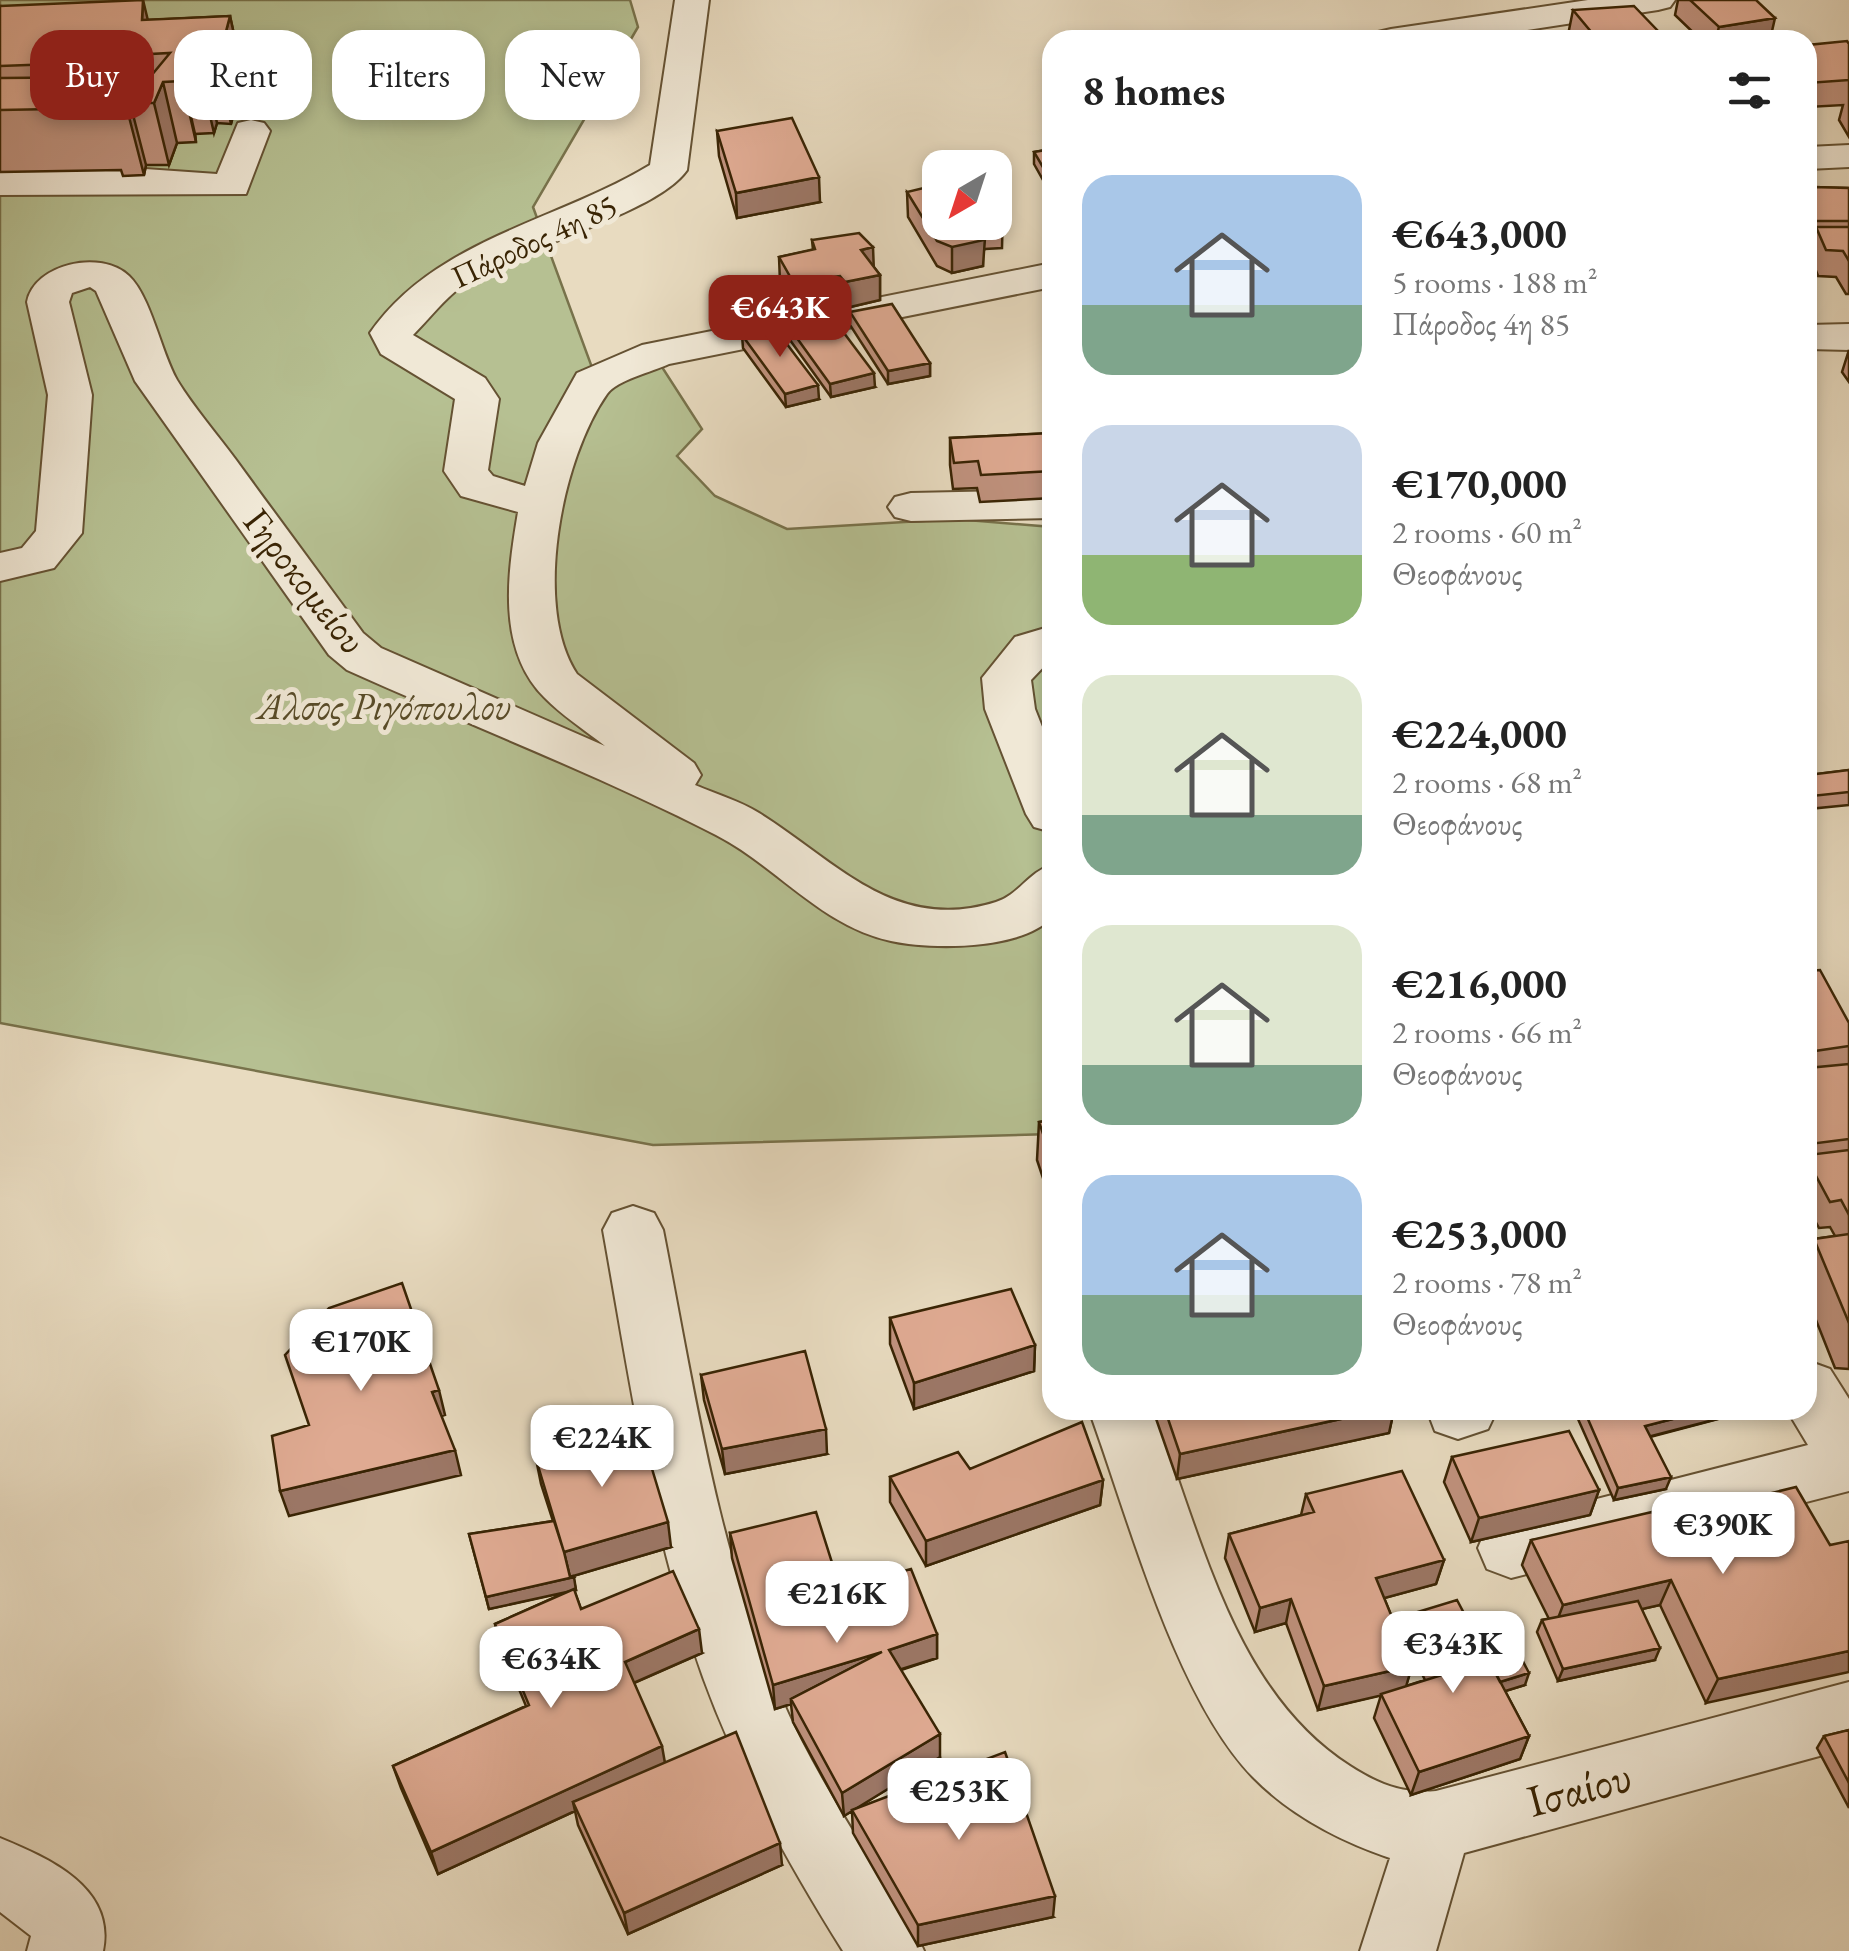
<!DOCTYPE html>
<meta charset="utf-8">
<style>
body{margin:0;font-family:"EB Garamond",serif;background:#f2f2f2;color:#222;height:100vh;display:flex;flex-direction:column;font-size:38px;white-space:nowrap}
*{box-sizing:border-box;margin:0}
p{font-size:32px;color:#767676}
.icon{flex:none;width:55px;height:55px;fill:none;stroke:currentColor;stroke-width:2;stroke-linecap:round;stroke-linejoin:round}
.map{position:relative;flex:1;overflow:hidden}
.sheet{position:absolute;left:1042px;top:30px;width:775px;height:1390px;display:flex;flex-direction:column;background:#fff;border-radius:30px;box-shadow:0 5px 15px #0003}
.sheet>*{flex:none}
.hud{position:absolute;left:30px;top:30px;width:862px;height:90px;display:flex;gap:20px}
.needle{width:65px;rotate:219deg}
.controls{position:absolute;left:922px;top:150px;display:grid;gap:20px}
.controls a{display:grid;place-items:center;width:90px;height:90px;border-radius:20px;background:#fff;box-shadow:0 5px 15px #0003;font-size:50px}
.price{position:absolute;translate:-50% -85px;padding:0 22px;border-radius:20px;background:#fff;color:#222;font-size:32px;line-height:65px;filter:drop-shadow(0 2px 5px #0008)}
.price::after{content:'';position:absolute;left:50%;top:60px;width:30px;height:22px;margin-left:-15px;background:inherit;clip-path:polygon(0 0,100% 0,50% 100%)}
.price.current{background:#8f2418;color:#fff}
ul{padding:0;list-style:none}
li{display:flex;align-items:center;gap:30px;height:250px;padding:0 40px}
li span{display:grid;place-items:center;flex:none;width:280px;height:200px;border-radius:30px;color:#555}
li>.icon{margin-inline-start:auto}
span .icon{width:120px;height:120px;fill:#fffc;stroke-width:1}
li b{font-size:42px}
h2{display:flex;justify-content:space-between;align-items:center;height:120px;padding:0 40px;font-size:42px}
.tag{padding:0 35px;border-radius:30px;background:#fff;box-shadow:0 5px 15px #0003;font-size:35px;line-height:90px}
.tag.current{background:#8f2418;color:#fff}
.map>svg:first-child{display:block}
.green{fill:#b6c092;stroke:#78724b;stroke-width:2.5}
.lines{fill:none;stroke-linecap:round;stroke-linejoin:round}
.minor-casing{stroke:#655233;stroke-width:4}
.minor{fill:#f0e8d6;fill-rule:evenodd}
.wall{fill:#c0927e;stroke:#392404;stroke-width:2.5}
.shaded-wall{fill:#9c7766;stroke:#392404;stroke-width:2.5}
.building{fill:#dfaa92;stroke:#392404;stroke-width:2.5}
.labels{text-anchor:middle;stroke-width:10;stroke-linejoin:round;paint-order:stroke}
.far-street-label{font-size:32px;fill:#392404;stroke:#f0e8d6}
.street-label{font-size:38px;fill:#392404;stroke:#f0e8d6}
.park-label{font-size:38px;font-style:italic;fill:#584b28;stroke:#f0e8d6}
.near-street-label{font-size:45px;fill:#392404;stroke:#f0e8d6}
</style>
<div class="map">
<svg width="1849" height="1951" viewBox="0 0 1849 1951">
<rect width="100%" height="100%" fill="#e8dbc0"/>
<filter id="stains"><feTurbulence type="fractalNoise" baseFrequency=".002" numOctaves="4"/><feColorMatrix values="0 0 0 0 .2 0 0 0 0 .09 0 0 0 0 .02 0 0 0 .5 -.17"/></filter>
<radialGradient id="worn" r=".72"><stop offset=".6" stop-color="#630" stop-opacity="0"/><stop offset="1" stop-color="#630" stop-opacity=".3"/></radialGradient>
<path class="green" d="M0 0H630L638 27 533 207 594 373 662 367 702 429 677 456 715 496 787 529 955 519 1052 527V1134L653 1145 0 1023Z"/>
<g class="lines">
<defs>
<path id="minor" d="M675 0H709L687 170C656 215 514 248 462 286 444 299 429 319 413 335L485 378 499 399 488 470 493 476 525 486 538 443 577 373 642 345 1052 263V287L669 364C652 372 617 380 607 394 562 458 532 606 577 674L694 763 701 775 695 785C716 794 740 801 759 813 836 861 895 934 996 902 1019 895 1028 872 1052 865V917C1023 950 931 950 891 941 821 926 778 867 716 835 597 774 469 725 347 670L329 655 135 381 96 291 90 287 72 293 69 302 92 395 82 533 54 568 0 581V553L22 548 36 531 48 395 27 302C34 264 101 249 129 276 151 297 161 352 177 380 194 408 217 434 236 460 278 518 321 575 363 633L381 648 605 746C585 730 561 715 544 697 496 648 508 572 518 512L461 496 444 471 455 399 381 354 370 333C435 239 558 221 650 165Z
M1588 0H1675L1670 7 1658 10 1462 40H1373L1378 32 1391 29Z
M251 120 264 123 270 131 246 194 0 195V171L131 168 217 174 238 123Z
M1849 145V167L1808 169V147Z
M1849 324V350L1808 349V325Z
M1052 490V518L911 521 895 517 888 507 895 497 911 493Z
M1052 626V658L1031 680 1035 709 1052 752V832L1034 827 1026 814 985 709 982 678 1015 637Z
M633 1206 654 1213 663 1230C694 1387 717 1553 782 1700 805 1753 836 1804 866 1853 887 1885 909 1916 924 1951H843C783 1855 727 1754 692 1645 648 1510 628 1369 603 1230L612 1213Z
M1808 1361 1830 1369 1849 1399V1491L1511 1578 1487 1569 1478 1548 1487 1527 1808 1445 1787 1410H1808Z
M1089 1410H1153C1201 1532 1232 1691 1350 1766 1378 1784 1402 1794 1436 1791L1849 1682V1748L1464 1853 1436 1951H1360L1390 1858C1340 1841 1290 1815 1253 1777 1175 1697 1128 1516 1089 1410Z
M1427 1410H1497L1488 1429 1458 1439 1435 1431Z
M0 1838C48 1858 116 1887 103 1951H27L31 1936 0 1912Z"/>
</defs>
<use href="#minor" class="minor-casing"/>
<use href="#minor" class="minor"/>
</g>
<path class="wall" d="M1678 0H1756L1770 40H1701L1675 15Z
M0 6 148 20 230 16 243 76 231 124 217 123 214 133 195 134 196 142 177 143 169 165H146L144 175 123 176 121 170 0 172Z
M1573 10 1660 33 1658 40H1573L1568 35Z
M1849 44V137L1839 120 1843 105 1808 107V45Z
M717 131 820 202 737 218 719 156Z
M1052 149V186L1047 187 1034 164V152Z
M1812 187 1849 188V294H1846L1836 277 1818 276 1809 252 1810 247H1808V194L1809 195Z
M907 192 940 222 1003 209 1002 248 985 249 983 251V266L952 273 937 266 908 217Z
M812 240 873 266 880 275V300L846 308 840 301 815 305 816 311 798 313 780 282 779 257 813 250Z
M850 312 930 363V376L888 384 850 325Z
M789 327 875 387 831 397 790 340Z
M742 335 819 399 786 407 743 348Z
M1849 350V382L1842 372Z
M1052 433V498L980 502 977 488 953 489 950 465V438Z
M1849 770V805L1808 809V775Z
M1808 971 1849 1023V1369L1835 1368 1808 1300V1255L1814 1239 1835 1236 1830 1227 1819 1228 1808 1208Z
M1052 1120V1205L1037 1160 1039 1122Z
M890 1318 1035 1345 1034 1371 914 1409 890 1344Z
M701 1375 827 1454 725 1474 704 1400Z
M1153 1410H1394L1389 1433 1177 1479Z
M1574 1410H1752L1650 1437 1666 1489 1614 1500Z
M1452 1457 1599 1490 1590 1515 1471 1542 1444 1482Z
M536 1459 671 1547 573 1576 576 1590H574L581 1609 702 1653 634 1683 665 1763 782 1865 628 1934 578 1825 575 1811 438 1874 401 1788 393 1766 526 1706 502 1648 495 1624 569 1591 489 1609 469 1534 553 1521 541 1484Z
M970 1469 1103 1480 1100 1505 926 1566 890 1502V1477Z
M1306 1494 1444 1560 1436 1584 1384 1598 1412 1666 1406 1686 1425 1680 1404 1638 1411 1614 1473 1630 1525 1685 1505 1691 1529 1736 1520 1759 1411 1795 1374 1718 1381 1695 1318 1710 1286 1623 1255 1632 1225 1558 1229 1534 1301 1515Z
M1657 1521 1830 1545 1706 1703 1660 1605 1642 1609 1655 1660 1558 1681 1537 1632 1542 1620 1549 1619 1522 1565 1531 1540Z
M730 1533 937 1634V1658L901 1670 940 1757 853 1810 1053 1917 918 1946 853 1833 852 1811 844 1816 793 1722 791 1704 775 1709 732 1558Z
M1849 1730V1808L1817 1748 1824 1736Z"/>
<path class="shaded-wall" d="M143 0 156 54 142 20Z
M230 16 243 76 231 124 218 62Z
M1775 18 1770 40H1715L1719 27Z
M1660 33 1658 40H1640V36Z
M113 56 128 113 130 103 146 165 144 175 128 113H123L110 62Z
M203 61 217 123 214 133 200 72Z
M181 73 195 134 196 142 182 81Z
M163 82 177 143 169 165 154 103Z
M1052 173V186L1047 187V174Z
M819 177 820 202 737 218 736 193Z
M986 224 983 266 952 273V247L978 232Z
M873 247 874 273 861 250Z
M880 275V300L846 308 845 282Z
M840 276V301L815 305 813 279Z
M930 363V376L888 384V371Z
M874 373 875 387 831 397 830 384Z
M818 385 819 399 786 407 785 394Z
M1035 1345 1034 1371 914 1409V1383Z
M439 1390 445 1415 439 1417 432 1392Z
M1382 1410H1394L1389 1433 1177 1479 1180 1454Z
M1708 1410H1752L1640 1439 1645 1426Z
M826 1429 827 1454 725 1474 722 1449Z
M455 1450 461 1475 289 1516 280 1491Z
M1671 1477 1666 1489 1614 1500 1618 1488Z
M1103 1480 1100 1505 926 1566V1541Z
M1599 1490 1590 1515 1471 1542 1479 1518Z
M668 1522 671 1547 570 1577 564 1552Z
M1444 1560 1436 1584 1370 1602 1376 1578Z
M574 1577 576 1590 489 1609 486 1597Z
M1671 1580 1660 1605 1554 1629 1563 1605Z
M1291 1599 1286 1623 1255 1632 1260 1608Z
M699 1629 702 1653 629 1685 625 1662Z
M937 1634V1658L889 1673V1650Z
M1660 1648 1655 1660 1558 1681 1563 1669Z
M1849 1651V1672L1706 1703 1718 1679Z
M882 1652 791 1699V1704L775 1709 773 1685Z
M1412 1666 1405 1690 1318 1710 1324 1686Z
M1529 1673 1525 1685 1486 1697 1490 1685Z
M940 1734V1757L844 1816 842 1793Z
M1529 1736 1520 1759 1411 1795 1419 1772Z
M662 1746 666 1769 573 1802 575 1811 438 1874 431 1852Z
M780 1843 782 1865 628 1934 624 1913Z
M1055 1896 1053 1917 918 1946V1925Z"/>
<path class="building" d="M143 0 142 20 230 16 218 62 203 61 200 72 181 73 182 81 163 82 154 103H130L128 113 107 114 109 108 0 110V78L120 77 118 88H141L170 53 113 56 110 62 0 66V6Z
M1690 0H1756L1775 18 1719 27Z
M1634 6 1660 33 1640 36 1645 40H1598L1573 10Z
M1847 41 1849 44V80L1808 83V45Z
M792 118 819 177 736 193 717 131Z
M1052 149V173L1047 174 1034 152Z
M940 184V222H995V207L1003 209 1002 222 986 224 978 232 984 240 952 247 937 241 907 192Z
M1812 187 1849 188V221H1811L1808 213V194L1815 195Z
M1816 227H1849V261L1843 251 1826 250Z
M859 233 873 247 861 250 880 275 845 282 840 276 813 279 815 285 796 287 779 257 815 249 812 240Z
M892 304 930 363 888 371 850 312Z
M832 317 874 373 830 384 789 327Z
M774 327 818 385 785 394 742 335Z
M1052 433V471L981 475 978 461 954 463 950 438Z
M1849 770V792L1812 796 1808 788V775Z
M1820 970 1849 1023V1046L1808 1052V971Z
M1849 1064V1139L1810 1144 1808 1140V1068Z
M1052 1120V1160L1039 1122Z
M1849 1150V1215L1841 1200 1830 1202 1808 1161V1155Z
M1849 1234V1323L1814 1239Z
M402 1283 439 1390 432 1392 455 1450 280 1491 272 1436 309 1425 285 1355 329 1308Z
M1011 1289 1035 1345 914 1383 890 1318Z
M805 1351 826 1429 722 1449 701 1375Z
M1165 1410H1382L1180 1454Z
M1584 1410H1708L1645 1426 1671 1477 1618 1488Z
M1082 1422 1103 1480 926 1541 890 1477 958 1452 970 1469Z
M640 1429 668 1522 564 1552 536 1459Z
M1569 1431 1599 1490 1479 1518 1452 1457Z
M1402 1471 1444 1560 1376 1578 1412 1666 1324 1686 1291 1599 1260 1608 1229 1534 1314 1512 1306 1494Z
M1796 1487 1830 1545 1849 1541V1651L1718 1679 1671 1580 1563 1605 1531 1540 1652 1512 1657 1521Z
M816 1512 840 1588 911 1569 937 1634 889 1650 940 1734 842 1793 791 1699 882 1652 773 1685 730 1533Z
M554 1521 564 1552 570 1577 573 1576 574 1577 486 1597 469 1534Z
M673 1571 699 1629 625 1662 662 1746 431 1852 393 1766 529 1705 495 1624 574 1589 581 1609Z
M1457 1600 1529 1736 1419 1772 1381 1694 1442 1675 1411 1614Z
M1638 1601 1660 1648 1563 1669 1542 1620Z
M1502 1621 1529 1673 1500 1682 1473 1630Z
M1849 1730V1783L1824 1736Z
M736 1732 780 1843 624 1913 573 1802Z
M1005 1752 1055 1896 918 1925 852 1810Z"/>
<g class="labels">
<g class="far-street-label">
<text transform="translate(534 241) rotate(-25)" y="11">Πάροδος 4η 85</text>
</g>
<g class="street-label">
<text transform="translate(305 581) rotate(52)" y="13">Γηροκομείου</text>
</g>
<g class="park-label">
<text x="384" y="719">Άλσος Ριγόπουλου</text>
</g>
<g class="near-street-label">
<text transform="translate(1579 1788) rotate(-15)" y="16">Ισαίου</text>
</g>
</g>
<rect width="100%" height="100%" filter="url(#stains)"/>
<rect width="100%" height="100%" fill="url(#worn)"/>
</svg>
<div class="controls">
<a><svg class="needle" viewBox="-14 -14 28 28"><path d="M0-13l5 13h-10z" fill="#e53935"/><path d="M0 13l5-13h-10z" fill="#767676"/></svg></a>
</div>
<b class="price current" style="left:780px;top:360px">€643K</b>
<b class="price" style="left:361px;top:1394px">€170K</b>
<b class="price" style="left:602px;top:1490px">€224K</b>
<b class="price" style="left:1723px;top:1577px">€390K</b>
<b class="price" style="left:837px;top:1646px">€216K</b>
<b class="price" style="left:1453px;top:1696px">€343K</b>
<b class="price" style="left:551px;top:1711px">€634K</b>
<b class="price" style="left:959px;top:1843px">€253K</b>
<div class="hud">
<a class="tag current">Buy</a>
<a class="tag">Rent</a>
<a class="tag">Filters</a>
<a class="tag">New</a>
</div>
<section class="sheet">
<h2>8 homes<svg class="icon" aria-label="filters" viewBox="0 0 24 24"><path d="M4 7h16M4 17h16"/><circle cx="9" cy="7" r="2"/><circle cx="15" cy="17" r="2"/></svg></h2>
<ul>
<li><span style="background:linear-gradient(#a9c7e8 65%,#7fa58c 0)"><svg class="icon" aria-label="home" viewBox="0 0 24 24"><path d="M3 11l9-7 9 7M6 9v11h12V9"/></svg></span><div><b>€643,000</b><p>5 rooms · 188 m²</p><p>Πάροδος 4η 85</p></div></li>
<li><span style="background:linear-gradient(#c9d6e8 65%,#8fb573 0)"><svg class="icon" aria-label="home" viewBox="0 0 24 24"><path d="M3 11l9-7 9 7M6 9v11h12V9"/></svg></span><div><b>€170,000</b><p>2 rooms · 60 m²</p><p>Θεοφάνους</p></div></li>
<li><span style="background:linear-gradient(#dfe7d0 70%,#7fa58c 0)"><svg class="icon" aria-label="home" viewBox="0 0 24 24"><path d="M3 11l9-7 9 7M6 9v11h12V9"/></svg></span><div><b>€224,000</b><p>2 rooms · 68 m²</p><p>Θεοφάνους</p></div></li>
<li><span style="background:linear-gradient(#dfe7d0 70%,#7fa58c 0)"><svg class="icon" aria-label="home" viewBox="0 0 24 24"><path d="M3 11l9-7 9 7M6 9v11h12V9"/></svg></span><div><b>€216,000</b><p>2 rooms · 66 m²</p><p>Θεοφάνους</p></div></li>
<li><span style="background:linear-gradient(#a9c7e8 60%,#7fa58c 0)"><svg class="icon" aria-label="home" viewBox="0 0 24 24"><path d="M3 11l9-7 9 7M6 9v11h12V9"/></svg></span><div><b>€253,000</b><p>2 rooms · 78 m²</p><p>Θεοφάνους</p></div></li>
</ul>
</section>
</div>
